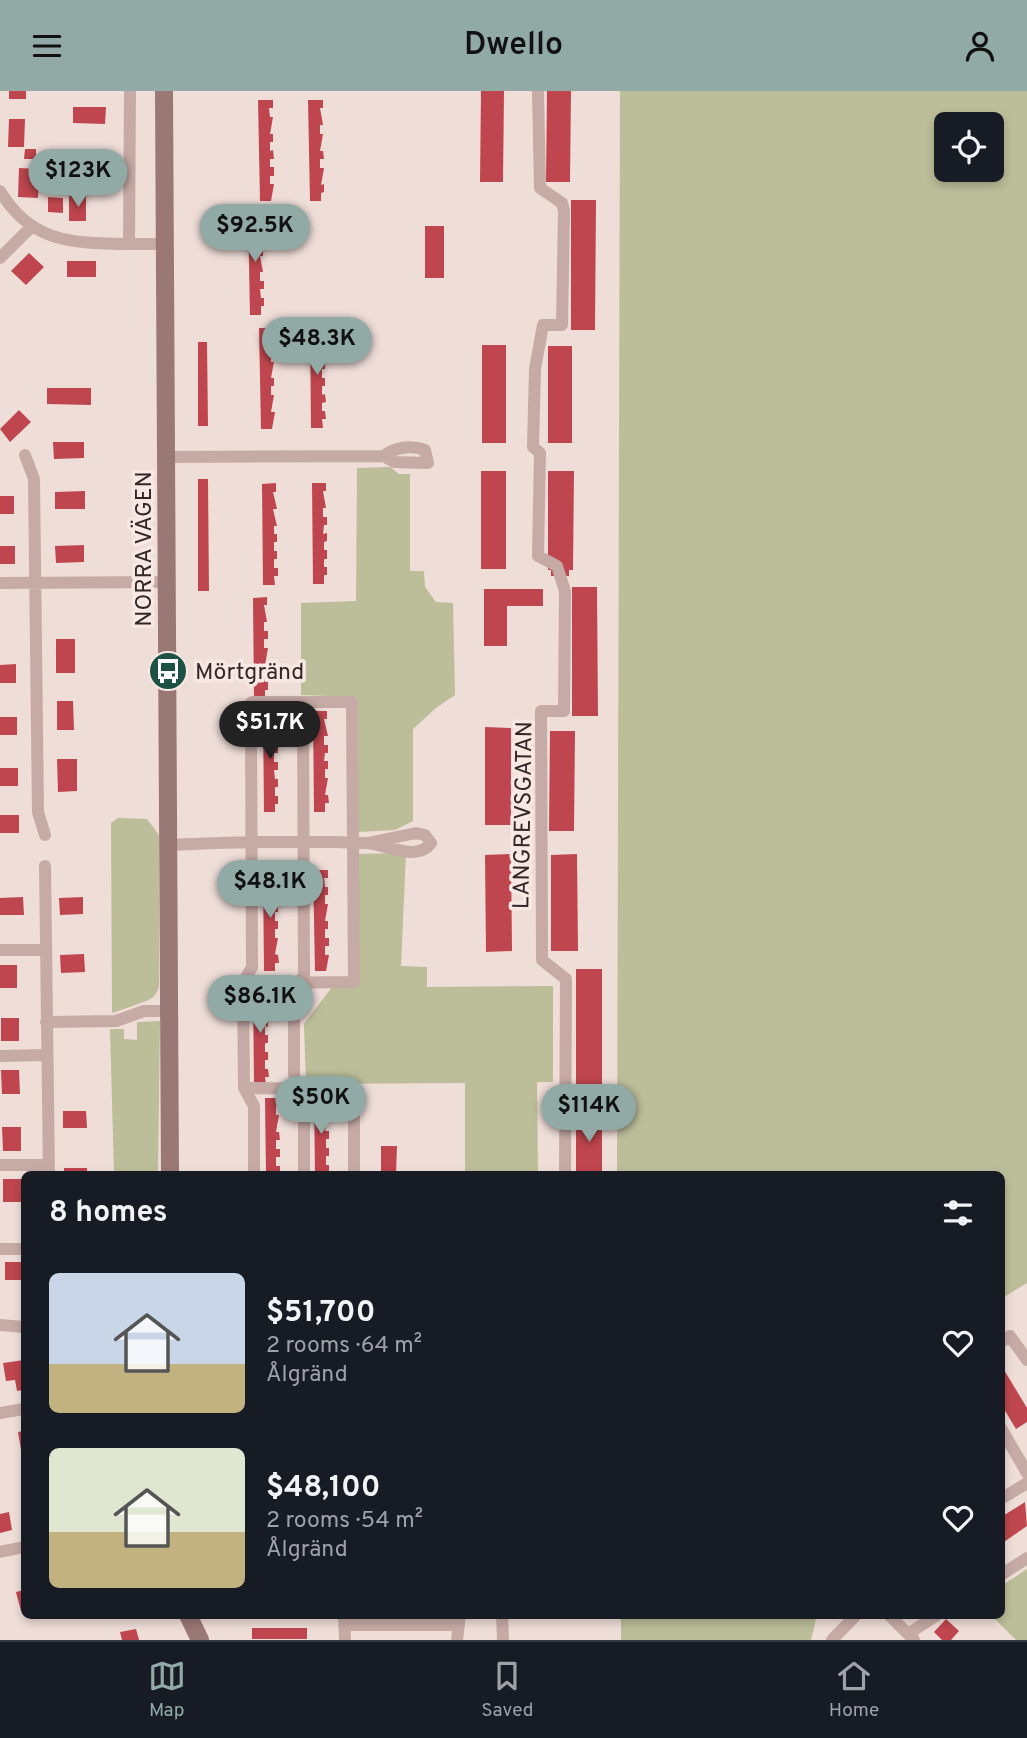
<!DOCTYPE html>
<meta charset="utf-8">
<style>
body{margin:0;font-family:Overpass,sans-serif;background:#242831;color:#f1f3f6;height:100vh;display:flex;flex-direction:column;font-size:26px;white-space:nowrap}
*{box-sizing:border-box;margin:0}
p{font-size:23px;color:#9ea1a6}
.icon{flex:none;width:38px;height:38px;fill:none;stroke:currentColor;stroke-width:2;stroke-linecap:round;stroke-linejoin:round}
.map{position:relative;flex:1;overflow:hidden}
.sheet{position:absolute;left:21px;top:1080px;width:984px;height:448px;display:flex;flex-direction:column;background:#171b24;border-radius:10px;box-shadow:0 4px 10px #0003}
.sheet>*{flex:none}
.buttons{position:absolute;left:934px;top:21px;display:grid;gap:14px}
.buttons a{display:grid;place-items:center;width:70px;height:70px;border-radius:10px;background:#171b24;box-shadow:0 4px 10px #0003;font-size:35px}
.price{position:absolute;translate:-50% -60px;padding:0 16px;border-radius:24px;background:#92aaa6;color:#111;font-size:23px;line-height:46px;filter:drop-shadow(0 2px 4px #0008)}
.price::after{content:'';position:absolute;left:50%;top:42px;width:21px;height:16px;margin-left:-10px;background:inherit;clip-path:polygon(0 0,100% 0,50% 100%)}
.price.current{background:#222;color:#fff}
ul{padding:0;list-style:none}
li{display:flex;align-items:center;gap:21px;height:175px;padding:0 28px}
li span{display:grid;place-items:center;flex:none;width:196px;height:140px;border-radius:10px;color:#555}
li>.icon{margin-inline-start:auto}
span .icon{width:84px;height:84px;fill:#fffc;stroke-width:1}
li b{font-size:30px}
h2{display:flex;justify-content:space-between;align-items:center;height:84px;padding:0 28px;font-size:30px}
header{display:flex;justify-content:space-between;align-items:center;height:91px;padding:0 28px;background:#92aaa6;color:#111;font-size:32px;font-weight:600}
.tab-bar{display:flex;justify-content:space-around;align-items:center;height:98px;border-top:2px solid #363941;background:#171b24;font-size:19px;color:#9ea1a6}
.tab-bar a{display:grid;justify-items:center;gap:4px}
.tab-bar .current{color:#92aaa6}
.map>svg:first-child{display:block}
.green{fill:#bcbd99;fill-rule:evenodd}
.building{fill:#bf464e}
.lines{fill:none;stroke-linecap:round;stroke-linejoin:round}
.street{stroke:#c6aaa5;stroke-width:12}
.secondary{stroke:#9a7876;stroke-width:18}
.labels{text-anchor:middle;stroke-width:7;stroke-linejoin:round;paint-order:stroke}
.street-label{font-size:23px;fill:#322626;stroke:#f7e8e4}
.poi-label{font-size:23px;fill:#322626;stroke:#f7e8e4;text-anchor:start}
</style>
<header><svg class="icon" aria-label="menu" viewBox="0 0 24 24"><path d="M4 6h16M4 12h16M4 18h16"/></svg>Dwello<svg class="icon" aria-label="person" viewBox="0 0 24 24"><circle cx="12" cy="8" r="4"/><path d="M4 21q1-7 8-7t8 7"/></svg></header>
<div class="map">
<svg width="1027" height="1549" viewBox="0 0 1027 1549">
<rect width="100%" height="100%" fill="#efddd8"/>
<path class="green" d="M620 0H1027V1192L1001 1208V1083H617ZM947 33H992V79H947Z
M390 376 399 383H410V480H424L425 496 436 511 453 512 455 604 436 617 413 638V730L395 739 358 741 356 606 301 604V512L356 510 357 377Z
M118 727 147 728 159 744V896C157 901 156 904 152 907 148 910 116 921 112 922L111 732Z
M406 762 401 875 427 876V896L553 895V991H537L538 1083H465V992L306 993 304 933 332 896H355L354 763Z
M160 930 158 1083H114L110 938H124V948L137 949V931Z
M1027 1478V1549H1016L991 1524H1001V1495Z
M621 1524H817L811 1549H621Z"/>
<path class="building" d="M9 0H26V8H9Z
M481 0H504L503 91H480Z
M547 0H571L570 91H546Z
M258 9H273V17H269L270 26H273L270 43H273V51H270V60L273 59 274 68H270V76H274V85H270V93H274L271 110H260Z
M308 9H323V17H320L323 34H320V43H323L320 60H323L324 68H320V77H324L321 94 324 93V101L321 102V110H310Z
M73 16H106L105 33 73 32Z
M9 28H25L24 56H8Z
M25 58H36V68H24Z
M72 66H103V82H72Z
M19 77 40 78 38 107 18 106Z
M69 105H86V130H69Z
M48 106 63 107V122L48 121Z
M571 109H596L595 239H571Z
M248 123H263V131H259L260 139H263L260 157H263V165H260L263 181H260V190H264V198H260L261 207H264V215H261V224H250Z
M425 135H444V187H425Z
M29 162 44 176 26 194 11 180Z
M67 170H96V186H67Z
M310 236H324V244H321L325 261H322L321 270H325V278H322V287H325V295H322V304L325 303 326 311 322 312V320H325L326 328H322L323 337H311Z
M259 237H273L274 245H270L271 253H274V261H271V271H274L271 287H274V295H271V304H274L271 321H275L272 338H261Z
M198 251H207L208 335H198Z
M482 254H506V352H482Z
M548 255H572V352H548Z
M47 297H91V314L47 313Z
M19 319 31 331 10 351 0 338Z
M53 351H84V367L54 368Z
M481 380H506V478H481Z
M548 380H574L573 479H569V485H551V479H548Z
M198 388H208L209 500H198Z
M276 392V401H273L277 418H273L277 435H274V443H277V451H274V460H277V468H274V477H278V485H274L275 494H263L262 393Z
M312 392H326V400H323L326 417H323V426H327V434H324L323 443 327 442V450L324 451V459H327V468H324V476H327V484H324V493H313Z
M85 400V418H55V401Z
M0 405H14V423H0Z
M84 454V471L56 472 55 455Z
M0 455H15V473H0Z
M572 496H597L598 625H572Z
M484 498H543V515H507V555H484Z
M267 506V514H264L267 531H264V540H268V548H264V557H268L265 574H268V582H265V591H268V599H265V607H254L253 507Z
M56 548H75V582H56Z
M16 573V592H0V574Z
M57 610H73L74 639H57Z
M263 620H277V628H274V637H277V645H274V654H278V662H274V671H278V679H274L275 688H278V696H275V705H278V713H275V721H264Z
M313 620H327V628H324L328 645H324V654H328V662H325L324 670H328V678H325V687H328L325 704H328L329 712H325V721H314Z
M0 626H17V644H0Z
M485 636 511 637V734H485Z
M550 640H575L574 740H549Z
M57 668H77V700L58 701Z
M0 677H18V695H0Z
M0 724H19V742H0Z
M511 763 512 860 486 861 485 764Z
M577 763 578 860H551V764Z
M263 779H277V787H274V796H277L274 813H278V821H275V830H278V838H275V847H278L275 863 278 864 279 872H275V880H264Z
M313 779H328V787H324L325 796H328V804H325V813H328L325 830H328V838H325V847H329V855H325V864H329L326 880H315Z
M23 806 24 824H0V807Z
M83 806V823L60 824 59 807Z
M84 863 85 881 61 882 60 864Z
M0 874H17V897H0Z
M576 878H602V1007H576Z
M253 894H267V902H264L268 918H264V928H268V936L265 935V944H268V952H265V961H268V969H265V978H268L269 986H265L266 994 254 995Z
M1 927H19V950H1Z
M1 979H19L20 1003H2Z
M314 1006H328V1014H325V1023H329L325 1040H329V1048H326V1057H329V1065H326V1074H329V1082L326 1083H315Z
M265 1007H279V1015H276V1024H279L276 1041H279L280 1049H276V1058H280V1066H276V1075H280V1083H266Z
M63 1020H86L87 1037H63Z
M602 1023V1083H576V1024Z
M2 1036H21V1060H3Z
M381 1055H397L396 1083H381Z
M64 1077H87V1083H64Z
M3 1088H22V1111H3Z
M5 1171H24V1189H5Z
M24 1269V1299L17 1300 15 1289 6 1290 3 1272Z
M1001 1274 1027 1317V1331L1016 1338 1001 1313Z
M24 1340V1371H23L18 1341Z
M1025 1411 1027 1435 1001 1453V1426Z
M9 1421 12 1439 0 1442V1423Z
M24 1499V1519L21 1520 16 1501Z
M946 1528 959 1540 951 1549H942L934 1541Z
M252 1537H307V1548H252Z
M136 1538 139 1549H122L120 1541Z"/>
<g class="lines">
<path class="street" d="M538 0 540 97 562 112 564 120 562 234H543L535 278 533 356 540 362 538 465 557 475 565 500 564 620H541L542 869 566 888 565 1083
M0 100C32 153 74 152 129 153L130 0
M129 153H166
M0 167 31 136
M25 364 34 388 38 721 45 744
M167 366 384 365 394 371 428 372 425 359C411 354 395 356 384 365
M0 492 167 491
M303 611 304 884 294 900V983L296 992 304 998V1083
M169 754C234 751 300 749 365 752 384 752 417 772 431 752L425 744 416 742 368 752
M45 775 49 1083
M0 859H46
M243 892 354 891 352 611H252L244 619 251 625 252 876 243 892 244 997 254 1015V1083
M46 931 116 930 144 920H168
M0 965 47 964
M244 997 354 998V1083
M0 1074H49
M0 1158H24
M0 1234 24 1236
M1001 1251 1010 1245 1027 1269
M0 1322 24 1318
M1001 1337 1027 1382
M1001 1408 1027 1392
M0 1461 24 1456
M1001 1484 1027 1467
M344 1524 345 1549
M502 1524 503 1549
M889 1524 914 1549
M344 1534H459
M908 1543 937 1524
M457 1549 460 1524
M832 1549 856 1524"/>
<path class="secondary" d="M164 0 170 1083
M188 1524 200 1549"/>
</g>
<defs>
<symbol id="bus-disc" viewBox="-11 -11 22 22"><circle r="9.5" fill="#1e5145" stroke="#f7e8e4"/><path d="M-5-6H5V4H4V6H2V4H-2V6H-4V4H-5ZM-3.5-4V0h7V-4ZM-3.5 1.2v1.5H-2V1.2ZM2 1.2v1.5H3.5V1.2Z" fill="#fff"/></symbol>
</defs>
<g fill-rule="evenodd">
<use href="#bus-disc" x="146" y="558" width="44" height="44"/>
</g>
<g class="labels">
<g class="street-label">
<text transform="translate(143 458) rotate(-90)" y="8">NORRA VÄGEN</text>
<text transform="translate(522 724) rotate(-89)" y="8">LANGREVSGATAN</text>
</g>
<g class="poi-label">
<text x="195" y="588">Mörtgränd</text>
</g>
</g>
</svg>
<div class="buttons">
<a><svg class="icon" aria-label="locate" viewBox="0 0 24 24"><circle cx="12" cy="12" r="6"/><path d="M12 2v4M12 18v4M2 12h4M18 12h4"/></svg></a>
</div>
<b class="price" style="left:78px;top:118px">$123K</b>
<b class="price" style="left:255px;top:173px">$92.5K</b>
<b class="price" style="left:317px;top:286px">$48.3K</b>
<b class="price current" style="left:270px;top:670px">$51.7K</b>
<b class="price" style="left:270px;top:829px">$48.1K</b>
<b class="price" style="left:260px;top:944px">$86.1K</b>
<b class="price" style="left:321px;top:1045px">$50K</b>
<b class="price" style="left:589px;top:1053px">$114K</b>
<section class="sheet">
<h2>8 homes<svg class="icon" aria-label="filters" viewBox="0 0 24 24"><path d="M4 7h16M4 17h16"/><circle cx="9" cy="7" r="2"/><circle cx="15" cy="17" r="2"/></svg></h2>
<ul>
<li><span style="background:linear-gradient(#c9d6e8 65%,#c2b280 0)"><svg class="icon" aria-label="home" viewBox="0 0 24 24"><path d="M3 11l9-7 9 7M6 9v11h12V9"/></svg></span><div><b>$51,700</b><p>2 rooms · 64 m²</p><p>Ålgränd</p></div><svg class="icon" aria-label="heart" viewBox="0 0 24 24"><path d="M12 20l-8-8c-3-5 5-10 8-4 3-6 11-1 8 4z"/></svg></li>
<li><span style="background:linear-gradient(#dfe7d0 60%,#c2b280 0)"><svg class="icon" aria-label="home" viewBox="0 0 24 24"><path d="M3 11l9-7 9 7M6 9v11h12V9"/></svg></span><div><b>$48,100</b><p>2 rooms · 54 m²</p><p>Ålgränd</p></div><svg class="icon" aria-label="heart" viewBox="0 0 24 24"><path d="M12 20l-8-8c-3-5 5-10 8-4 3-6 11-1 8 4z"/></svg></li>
</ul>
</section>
</div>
<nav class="tab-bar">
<a class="current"><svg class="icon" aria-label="map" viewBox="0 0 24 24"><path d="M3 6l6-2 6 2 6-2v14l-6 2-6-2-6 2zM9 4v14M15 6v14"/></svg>Map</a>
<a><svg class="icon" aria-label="saved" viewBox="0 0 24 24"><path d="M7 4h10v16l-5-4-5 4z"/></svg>Saved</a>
<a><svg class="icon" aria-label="home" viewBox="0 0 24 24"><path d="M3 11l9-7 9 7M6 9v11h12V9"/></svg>Home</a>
</nav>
